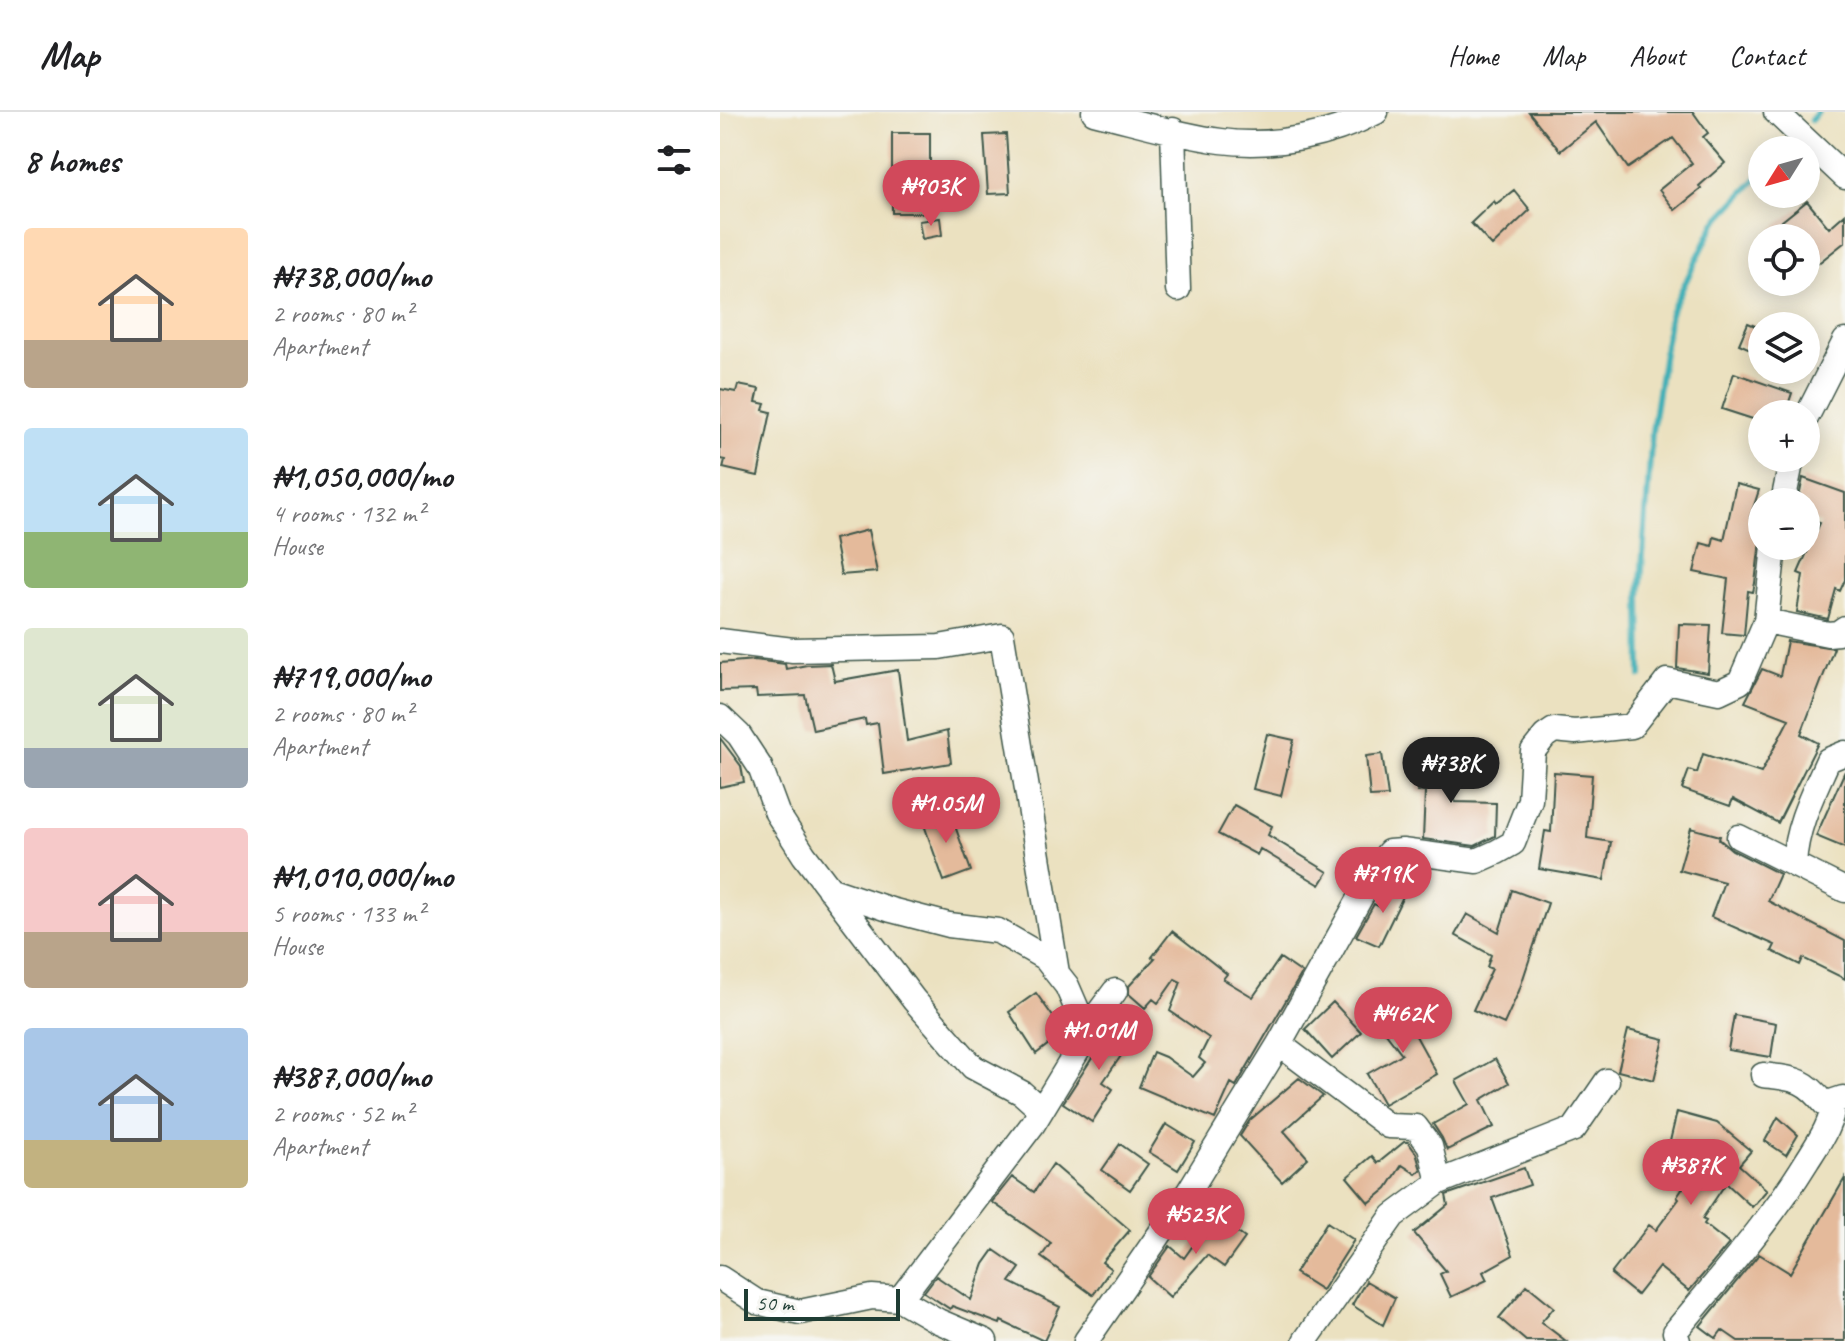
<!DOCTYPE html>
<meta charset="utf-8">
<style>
body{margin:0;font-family:Caveat,sans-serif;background:#f6f6f6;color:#202124;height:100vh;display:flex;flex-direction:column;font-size:30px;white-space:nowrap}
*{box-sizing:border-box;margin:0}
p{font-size:26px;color:#757577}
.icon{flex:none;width:44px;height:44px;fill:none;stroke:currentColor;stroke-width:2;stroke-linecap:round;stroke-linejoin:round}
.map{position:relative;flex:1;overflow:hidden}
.drawer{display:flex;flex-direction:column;background:#fff;width:720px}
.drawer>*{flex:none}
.needle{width:52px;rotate:233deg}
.fabs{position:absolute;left:1028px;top:24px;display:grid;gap:16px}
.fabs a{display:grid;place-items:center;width:72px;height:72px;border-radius:50%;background:#fff;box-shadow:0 4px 20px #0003;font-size:40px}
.scale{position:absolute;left:24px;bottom:20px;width:156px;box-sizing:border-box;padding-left:8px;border:4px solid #1f3d34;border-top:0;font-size:22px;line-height:28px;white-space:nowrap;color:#1f3d34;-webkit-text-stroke:6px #f6f6f2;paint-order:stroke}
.price{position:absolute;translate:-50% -68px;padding:0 18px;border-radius:28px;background:#d1495b;color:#fff;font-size:26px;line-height:52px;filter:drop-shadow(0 2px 4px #0008)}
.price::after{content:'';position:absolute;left:50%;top:48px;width:24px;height:18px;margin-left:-12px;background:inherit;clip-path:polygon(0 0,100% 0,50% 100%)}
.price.active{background:#222;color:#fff}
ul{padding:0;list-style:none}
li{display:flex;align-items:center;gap:24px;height:200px;padding:0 24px}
li span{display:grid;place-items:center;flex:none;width:224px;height:160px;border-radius:8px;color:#555}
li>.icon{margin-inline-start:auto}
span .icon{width:96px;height:96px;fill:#fffc;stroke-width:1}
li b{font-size:34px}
h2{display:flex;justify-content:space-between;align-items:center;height:96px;padding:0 24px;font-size:34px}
header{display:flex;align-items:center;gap:48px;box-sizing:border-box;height:112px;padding:0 40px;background:#fff;border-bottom:2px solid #e0e0e0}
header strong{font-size:38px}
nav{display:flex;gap:44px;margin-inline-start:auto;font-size:28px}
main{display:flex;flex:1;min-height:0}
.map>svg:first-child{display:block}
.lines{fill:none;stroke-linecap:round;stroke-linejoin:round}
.stream{stroke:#3dafb6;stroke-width:6}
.building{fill:#e4ba9b}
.street-casing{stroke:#3e5649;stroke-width:27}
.street{stroke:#fff;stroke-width:24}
</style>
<header>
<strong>Map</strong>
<nav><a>Home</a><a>Map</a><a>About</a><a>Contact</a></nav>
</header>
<main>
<section class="drawer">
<h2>8 homes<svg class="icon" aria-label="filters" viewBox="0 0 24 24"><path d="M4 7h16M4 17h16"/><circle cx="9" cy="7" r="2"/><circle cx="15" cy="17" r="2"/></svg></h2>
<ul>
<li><span style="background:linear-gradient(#ffd9b3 70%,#b9a48a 0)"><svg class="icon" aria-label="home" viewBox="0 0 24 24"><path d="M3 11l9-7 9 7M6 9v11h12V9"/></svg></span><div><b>₦738,000/mo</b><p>2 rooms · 80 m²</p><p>Apartment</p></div></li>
<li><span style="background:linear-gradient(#bfe0f5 65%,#8fb573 0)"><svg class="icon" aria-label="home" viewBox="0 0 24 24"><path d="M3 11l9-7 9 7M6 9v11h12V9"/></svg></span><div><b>₦1,050,000/mo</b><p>4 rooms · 132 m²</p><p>House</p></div></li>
<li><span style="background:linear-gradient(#dfe7d0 75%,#9aa5b1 0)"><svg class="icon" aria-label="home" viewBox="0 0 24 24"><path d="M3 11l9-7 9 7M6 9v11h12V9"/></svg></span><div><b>₦719,000/mo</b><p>2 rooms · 80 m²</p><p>Apartment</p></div></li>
<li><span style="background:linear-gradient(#f6c9c9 65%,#b9a48a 0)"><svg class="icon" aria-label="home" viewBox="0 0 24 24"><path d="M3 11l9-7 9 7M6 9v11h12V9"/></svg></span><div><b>₦1,010,000/mo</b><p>5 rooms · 133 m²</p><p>House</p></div></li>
<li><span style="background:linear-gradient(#a9c7e8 70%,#c2b280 0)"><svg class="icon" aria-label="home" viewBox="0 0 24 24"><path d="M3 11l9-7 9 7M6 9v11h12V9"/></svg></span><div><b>₦387,000/mo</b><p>2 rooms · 52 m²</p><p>Apartment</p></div></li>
</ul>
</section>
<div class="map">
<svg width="1125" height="1229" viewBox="0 0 1125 1229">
<rect width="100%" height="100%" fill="#f6f6f2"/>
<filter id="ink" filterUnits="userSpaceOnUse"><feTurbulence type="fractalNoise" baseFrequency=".0125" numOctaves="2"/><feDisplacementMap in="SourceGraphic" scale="16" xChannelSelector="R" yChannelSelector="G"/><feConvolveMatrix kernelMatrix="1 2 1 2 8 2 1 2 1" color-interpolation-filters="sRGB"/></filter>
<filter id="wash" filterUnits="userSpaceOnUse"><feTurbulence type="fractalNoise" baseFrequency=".006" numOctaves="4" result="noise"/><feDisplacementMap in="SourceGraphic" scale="32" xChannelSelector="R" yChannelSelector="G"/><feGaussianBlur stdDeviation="1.8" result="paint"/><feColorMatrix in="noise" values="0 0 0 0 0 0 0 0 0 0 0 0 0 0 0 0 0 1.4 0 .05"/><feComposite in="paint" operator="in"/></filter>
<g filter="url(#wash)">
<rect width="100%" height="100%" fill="#ebe1c0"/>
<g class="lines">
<path class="stream" d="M1091 8 1098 0
M1063 38 1066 35
M921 564 920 484 932 319 950 201 995 111 1042 61"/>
</g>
<g id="blocks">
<path class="building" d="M809 0H973L988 21 983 25 1005 51 979 74 981 77 955 98 939 78 972 51 953 26 908 56 876 10 840 39Z
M172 21H210V101H172Z
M286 22 290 81 268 82 264 23Z
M794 78 810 98 772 134 751 111 774 89 776 92Z
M1087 89 1109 116 1125 102V130L1086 161V126H1041Z
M220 106 222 123 202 127 199 109Z
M1028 211 1042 217V228L1037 240 1019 232Z
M1014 261 1072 281 1065 302H1042V310L1002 297Z
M18 273 39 277 36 290 45 292 43 298 51 300 38 364 3 356 5 348 0 347V277L16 280Z
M1083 366 1125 381V468L1120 479 1116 477 1108 507 1077 500 1083 463 1078 461 1100 411 1086 406V390H1078Z
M1016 372 1039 378 1030 406 1042 412 1035 471 1033 480 1028 479 1024 523 1002 521 1008 467 974 460 981 431 992 434 994 425 1004 428Z
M148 418 157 460 121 463 114 427Z
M959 512 991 513 988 561 957 556Z
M1067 529 1114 536 1081 622 1098 631 1058 711 1013 687 1010 694 962 677 969 658 977 661 983 642 1041 661 1069 607 1025 590 1042 557 1060 564Z
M35 548 65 552 66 557 87 553 111 552 115 569 178 558 187 629 227 619 231 651 164 662 158 611 146 613 145 607 93 618 85 583 37 585 36 578 0 579V551Z
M547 622 574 628 561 684 533 677Z
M0 626 21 654 24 670 0 675Z
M699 640 737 642 735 690 776 691 775 724 755 734 703 727 705 680H697Z
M662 642 668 684 650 685 646 644Z
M1125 659V736L1096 724Z
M834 660 872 663 867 726 891 730 884 768 819 757 825 719 831 720Z
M514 693 552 714 548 723 608 760 600 773 540 737 537 743 498 722Z
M229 697 251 759 224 769 202 707Z
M971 716 1000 724 999 727 1012 738 1060 762 1048 789 1125 829V867L1083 846 1080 853 1052 839 1055 833 991 805 1004 770 959 758Z
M681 764 690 770 659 834 636 824 654 792 660 795Z
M792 778 828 791 799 879 784 912 753 898 772 857 767 855 771 843 735 823 747 802 779 820Z
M452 819 507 862 503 867 533 885 560 846 582 861 516 974 511 971 495 1007 419 975 433 940 445 945 473 965 485 951 479 946 489 926 450 899 461 870 455 867 438 891 433 887 425 896 409 882V874L435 846 432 845Z
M316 881 344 920 316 942 289 900Z
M689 888 709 914 696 924 717 962 664 992 647 962 682 942 659 912Z
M613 890 641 920 612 947 585 917Z
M1014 903 1056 911 1051 945 1008 938Z
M393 907 412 922V928L383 970 393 977 372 1010 343 991 374 943 379 925Z
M908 918 944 927 934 968 898 959Z
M775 947 789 971 761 988 774 1015 727 1038 722 1026 713 1012 749 992 736 969Z
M579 966 603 984 564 1019 588 1046 562 1070 520 1024 530 1008Z
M957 1000 997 1011 1031 1039 1019 1053 1047 1078 1032 1095 1006 1071 982 1107 986 1109 984 1112 1009 1132 969 1179 939 1155 917 1183 891 1162 929 1113 936 1118 959 1087 957 1085 979 1052 946 1046Z
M1058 1005 1078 1023 1066 1043 1045 1029Z
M446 1012 475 1030 458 1058 429 1040Z
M684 1030H688L696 1041 701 1058 696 1062 682 1053 667 1076 649 1091 627 1065 652 1044 658 1051Z
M400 1032 428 1052 410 1078 382 1058Z
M333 1052 410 1118 382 1150 391 1157 373 1183 321 1145 331 1131 272 1090 292 1065 314 1080Z
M804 1056 810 1073 772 1086 793 1143 763 1160 767 1168 731 1185 720 1162 726 1159 694 1121 728 1093 726 1083Z
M1125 1066V1229H1018L1002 1218 996 1226 980 1214 1039 1142 1070 1161Z
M494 1104 525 1126 504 1155 487 1143 450 1185 428 1165 450 1134 464 1146Z
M607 1110 634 1128 602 1178 575 1161Z
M274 1138 300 1156 290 1170 340 1195 324 1229 281 1209 280 1212 232 1194 230 1197 204 1180 216 1164 251 1188 264 1152Z
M646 1169 675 1186 663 1213 632 1193Z
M807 1173 834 1195 821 1210 846 1229H806L779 1206Z"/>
</g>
</g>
<g filter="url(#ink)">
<use href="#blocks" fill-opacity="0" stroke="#3e5649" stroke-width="2"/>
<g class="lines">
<defs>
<path id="street" d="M374 0C416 10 458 23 501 29 553 36 610 24 656 0
M1056 0 1125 65
M453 18 458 177
M1086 306 1125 229
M1063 390 1072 346
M1046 509 1108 522 1118 521 1125 516
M0 529 73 538 219 535 282 524 337 861
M0 605 19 623 40 655 57 701 84 743 194 888 253 955 302 981 321 998
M1019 725 1125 778
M1074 752C1076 714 1093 682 1108 648L1125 641
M109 777 171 798 229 813 278 819 325 846 347 874 366 918
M559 932 668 1014 696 1015 710 1034 719 1070
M1043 963C1075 967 1084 966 1105 992L1123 986
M0 1166 37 1190 80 1200 152 1185 180 1187 218 1209 265 1229
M180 1187 313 1012 358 938 366 918 395 879
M366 1229 466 1084 559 932 658 754 669 740 682 739 757 749 777 740 793 731 810 688 813 639 825 624 834 618 855 620 912 614 947 569 999 580 1020 570 1046 509 1054 434
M585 1229 673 1104 719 1070 854 1017 887 969
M958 1229 955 1220C1001 1164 1049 1111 1087 1049 1099 1030 1112 1012 1114 989"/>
</defs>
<use href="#street" class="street-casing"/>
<use href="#street" class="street"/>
</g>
</g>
</svg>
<div class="fabs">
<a><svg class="needle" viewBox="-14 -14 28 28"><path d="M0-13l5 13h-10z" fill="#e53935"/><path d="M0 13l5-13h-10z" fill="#757577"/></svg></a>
<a><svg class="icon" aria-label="locate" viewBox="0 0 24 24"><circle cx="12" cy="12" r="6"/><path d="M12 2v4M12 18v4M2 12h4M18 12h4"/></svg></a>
<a><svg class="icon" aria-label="layers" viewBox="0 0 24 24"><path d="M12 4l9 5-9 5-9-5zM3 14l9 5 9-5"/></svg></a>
<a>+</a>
<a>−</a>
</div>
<div class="scale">50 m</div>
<b class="price" style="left:211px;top:116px">₦903K</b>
<b class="price active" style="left:731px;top:693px">₦738K</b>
<b class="price" style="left:226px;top:733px">₦1.05M</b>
<b class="price" style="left:663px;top:803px">₦719K</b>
<b class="price" style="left:683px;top:943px">₦462K</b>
<b class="price" style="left:379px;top:960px">₦1.01M</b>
<b class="price" style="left:971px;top:1095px">₦387K</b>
<b class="price" style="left:476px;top:1144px">₦523K</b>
</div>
</main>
